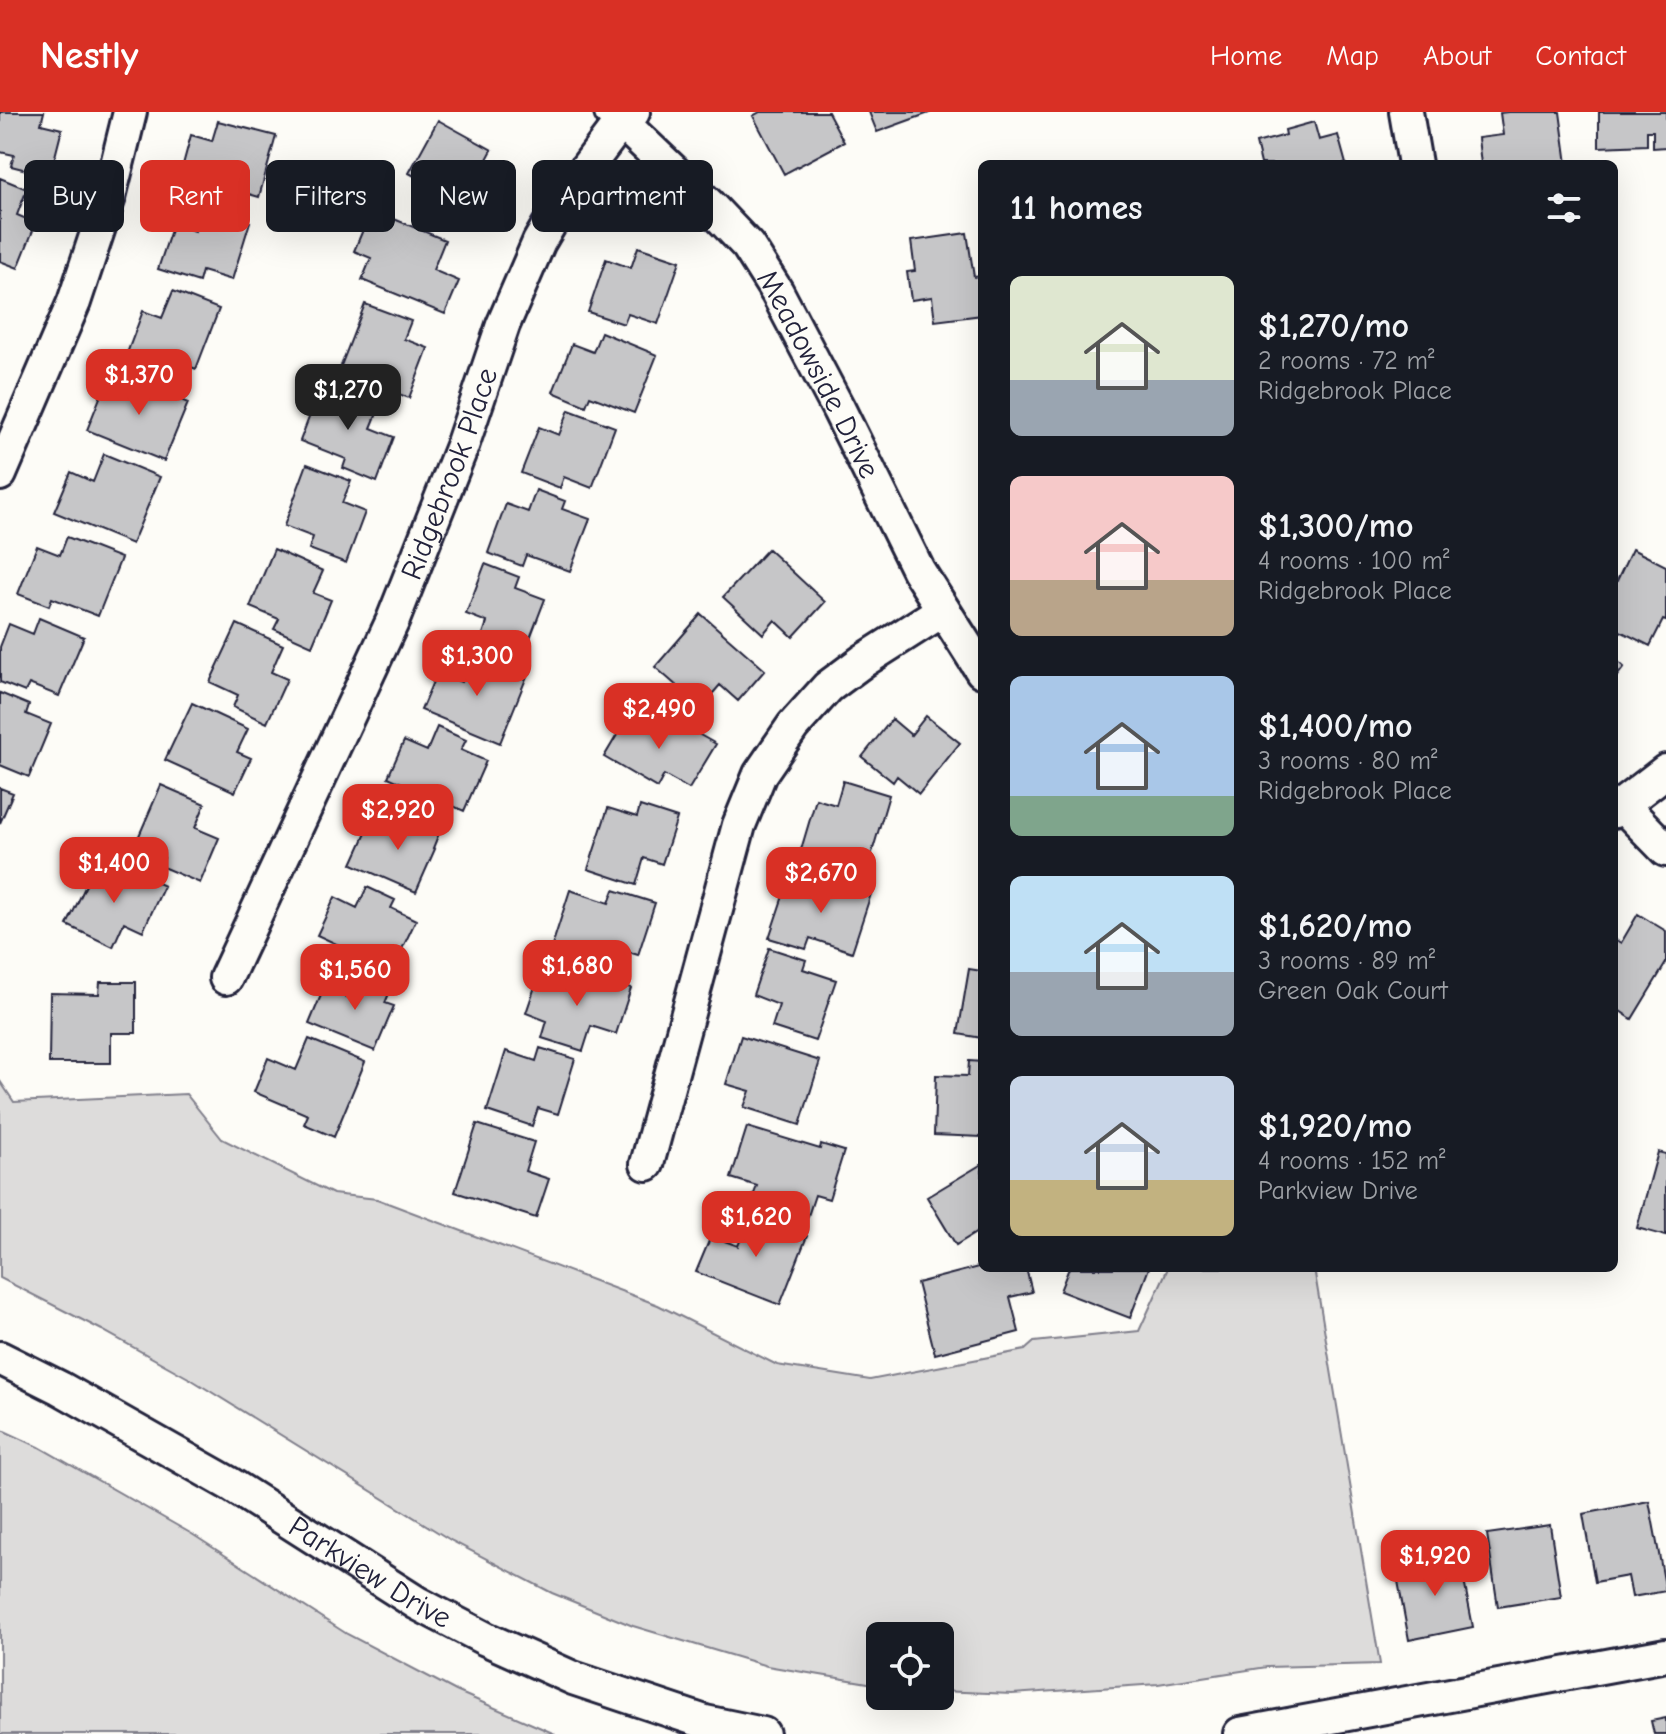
<!DOCTYPE html>
<meta charset="utf-8">
<style>
body{margin:0;font-family:"Comic Neue",sans-serif;background:#20242c;color:#f1f3f6;height:100vh;display:flex;flex-direction:column;font-size:30px;white-space:nowrap}
*{box-sizing:border-box;margin:0}
p{font-size:26px;color:#9ea1a6}
.icon{flex:none;width:44px;height:44px;fill:none;stroke:currentColor;stroke-width:2;stroke-linecap:round;stroke-linejoin:round}
.map{position:relative;flex:1;overflow:hidden}
.side{position:absolute;left:978px;top:48px;width:640px;height:1112px;display:flex;flex-direction:column;background:#171b24;border-radius:12px;box-shadow:0 8px 32px #0002}
.side>*{flex:none}
.guide{position:absolute;left:24px;top:48px;width:760px;height:72px;display:flex;gap:16px}
.fabs{position:absolute;left:866px;top:1510px;display:grid;gap:16px}
.fabs a{display:grid;place-items:center;width:88px;height:88px;border-radius:12px;background:#171b24;box-shadow:0 8px 32px #0002;font-size:40px}
.price{position:absolute;translate:-50% -68px;padding:0 18px;border-radius:16px;background:#d93025;color:#fff;font-size:26px;line-height:52px;filter:drop-shadow(0 2px 4px #0008)}
.price::after{content:'';position:absolute;left:50%;top:48px;width:24px;height:18px;margin-left:-12px;background:inherit;clip-path:polygon(0 0,100% 0,50% 100%)}
.price.current{background:#222;color:#fff}
ul{padding:0;list-style:none}
li{display:flex;align-items:center;gap:24px;height:200px;padding:0 32px}
li span{display:grid;place-items:center;flex:none;width:224px;height:160px;border-radius:12px;color:#555}
li>.icon{margin-inline-start:auto}
span .icon{width:96px;height:96px;fill:#fffc;stroke-width:1}
li b{font-size:34px}
h2{display:flex;justify-content:space-between;align-items:center;height:96px;padding:0 32px;font-size:34px}
.chip{padding:0 28px;border-radius:12px;background:#171b24;box-shadow:0 8px 32px #0002;font-size:28px;line-height:72px}
.chip.current{background:#d93025;color:#fff}
header{display:flex;align-items:center;gap:48px;box-sizing:border-box;height:112px;padding:0 40px;background:#d93025;color:#fff}
header strong{font-size:38px}
nav{display:flex;gap:44px;margin-inline-start:auto;font-size:28px}
.map>svg:first-child{display:block}
.green{fill:#dddcdb;stroke:#807f8b;stroke-width:2}
.building{fill:#c6c6c8;stroke:#22223b;stroke-width:2}
.lines{fill:none;stroke-linecap:round;stroke-linejoin:round}
.minor-casing{stroke:#22223b;stroke-width:38}
.minor{stroke:#fdfcf7;stroke-width:32}
.labels{text-anchor:middle;stroke-width:6;stroke-linejoin:round;paint-order:stroke}
.street-label{font-size:30px;fill:#22223b;stroke:#fdfcf7}
</style>
<header>
<strong>Nestly</strong>
<nav><a>Home</a><a>Map</a><a>About</a><a>Contact</a></nav>
</header>
<div class="map">
<svg width="1666" height="1622" viewBox="0 0 1666 1622">
<rect width="100%" height="100%" fill="#fdfcf7"/>
<filter id="ink" filterUnits="userSpaceOnUse"><feTurbulence type="fractalNoise" baseFrequency=".0125" numOctaves="2"/><feDisplacementMap in="SourceGraphic" scale="16" xChannelSelector="R" yChannelSelector="G"/><feConvolveMatrix kernelMatrix="1 2 1 2 8 2 1 2 1" color-interpolation-filters="sRGB"/></filter>
<g filter="url(#ink)">
<path class="green" d="M0 969 14 990 186 982 222 1027 333 1082 377 1087 658 1193 777 1253 870 1268 1025 1238 1034 1230 1139 1219 1168 1156H1314L1380 1552 1267 1555 1158 1572 1012 1582 940 1579V1524H880V1573L767 1554 633 1514 552 1481 452 1429 192 1268 102 1218 0 1166Z
M0 1317 39 1335 192 1422 347 1522 456 1579 555 1622H0Z"/>
<path class="building" d="M0 0H44L41 12 62 17 50 64 11 54 14 43 0 40Z
M760 0H828L844 30 784 62 753 4Z
M869 0H928L929 1 877 20Z
M1508 0H1560L1567 52H1481L1478 26 1503 23 1500 1Z
M1599 0H1666V35L1653 36V19H1647V33L1599 35Z
M438 8 492 38 479 62 497 72 474 115 439 96 446 81 409 61Z
M218 9 276 24 259 85 218 73 214 86 177 75 191 23 212 29Z
M1314 10 1319 28 1338 23 1346 52H1261L1256 31 1286 23 1285 18Z
M0 66 27 77 17 103 36 111 18 156 0 149Z
M203 94 250 110 232 168 202 159 199 170 158 157 173 112 195 119Z
M382 102 445 128 433 158 459 169 445 202 362 168 371 146 354 139 365 113 376 118Z
M967 121 974 165 982 164V203L935 209 932 185 911 188 907 160 915 159 911 129Z
M638 135 680 149 658 212 628 202 624 212 588 200 606 147 631 156Z
M173 179 219 197 196 257 168 246 163 258 126 244 143 199 162 206Z
M365 192 411 209 404 227 428 236 409 286 339 259Z
M601 220 657 243 634 301 590 284 586 294 553 280 572 232 593 240Z
M138 261 165 272 162 280 188 291 164 349 87 318 105 273 128 283Z
M322 272 380 294 371 316 394 325 377 370 343 356 346 347 300 329Z
M569 298 615 315 592 376 564 365 560 376 521 361 539 315 559 323Z
M104 342 160 365 132 432 54 400 71 360 93 370Z
M307 352 351 369 342 391 365 400 346 451 309 437 313 425 284 414Z
M536 378 565 389 562 397 590 407 570 459 526 443 522 454 488 441 506 392 528 400Z
M67 425 121 446 98 504 52 486 49 494 18 482 37 434 60 443Z
M274 437 323 459 313 481 331 488 312 534 274 517 279 507 250 495Z
M768 437 825 490 793 525 775 508 763 522 723 485Z
M1632 437 1666 454V509L1663 508 1650 534 1614 516V475Z
M485 452 519 465 515 476 545 487 522 547 480 531 487 510 466 502Z
M701 502 765 558 738 589 720 573 701 595 655 555Z
M39 506 84 525 59 584 29 572 25 580 0 570V535L9 512 33 522Z
M237 512 283 533 271 560 287 567 267 611 233 595 238 583 210 570Z
M472 542 527 564 500 631 421 598 437 560 461 570Z
M1614 546 1624 555 1614 568Z
M0 581 29 593 26 602 51 612 29 665 0 653Z
M192 591 248 617 237 640 251 646 235 680 165 648Z
M633 596 670 618 675 609 716 632 689 677 664 663 657 676 604 645Z
M926 604 960 631 919 682 897 664 893 670 862 645 892 607 911 623Z
M437 615 466 628 461 638 486 649 464 699 388 665 404 629 427 639Z
M843 669 889 683 866 761 800 741 816 687 836 693Z
M161 673 205 692 195 716 219 726 200 771 160 754 164 746 135 733Z
M0 676 13 681 0 711Z
M640 694 677 706 662 752 644 746 636 773 588 757 608 696 637 705Z
M404 703 440 719 433 736 435 737 416 780 352 752 371 710 395 721Z
M94 756 124 769 129 758 164 774 143 819 124 810 113 835 67 813Z
M813 763 871 782 852 840 810 826 806 837 769 826 786 775 807 782Z
M367 775 395 788 391 796 416 808 392 858 317 823 335 785 357 796Z
M570 778 609 791 614 778 655 791 638 843 616 836 610 853 552 834Z
M1638 802 1666 819V851L1632 907 1614 895V827L1621 831Z
M769 836 806 848 803 857 836 868 815 929 772 915 779 893 753 883Z
M969 857 982 859V926L958 922Z
M540 860 585 874 589 862 631 876 616 922 591 914 583 939 542 926 547 909 526 901Z
M356 861 391 877 385 891 394 894 375 939 309 912 324 876 346 885Z
M100 870H136V921H111V951H49L50 881 99 882Z
M741 924 820 949 800 1013 744 995 750 979 726 972Z
M309 927 365 950 334 1025 304 1012 308 1003 254 980 268 946 296 958Z
M540 936 575 947 558 1002 538 996 532 1014 487 999 506 939 536 949Z
M969 949 982 950V1025L934 1023 936 963 968 964Z
M477 1012 534 1030 525 1059 549 1067 536 1106 455 1080Z
M747 1015 820 1037 821 1032 844 1039 829 1087 815 1083 808 1104 752 1087 757 1074 731 1066Z
M1658 1040 1666 1042V1124L1637 1116Z
M982 1052V1117L956 1133 927 1085Z
M751 1101 807 1124 780 1193 696 1160 711 1124 738 1134Z
M982 1154V1156H1026L1032 1180 1010 1185 1019 1220 935 1242 917 1171Z
M1069 1156H1149L1130 1206 1060 1179Z
M1649 1389 1666 1479 1632 1485 1628 1464 1595 1470 1583 1402Z
M1550 1413 1561 1485 1498 1495 1487 1422Z
M1459 1443 1473 1515 1409 1528 1398 1469 1410 1466 1408 1453Z
M1666 1606V1622H1654L1651 1609Z"/>
<g class="lines">
<defs>
<g id="minor">
<path id="s1" d="M611 0 708 92 748 134 777 180 839 298 918 458 982 559"/>
<path d="M1406 0 1415 52"/>
<path d="M0 362 74 190 109 85 130 0"/>
<path d="M1623 694 1666 738"/>
<path d="M1614 699 1666 659"/>
<path id="s2" d="M226 866 393 508 462 334 503 213 539 130 569 79 621 10 633 0"/>
<path d="M647 1052 739 713 760 662 793 614 828 575 863 549 943 498"/>
<path id="s3" d="M0 1246 60 1276 230 1372 417 1491 486 1527 573 1566 705 1610 763 1622"/>
<path d="M1240 1622 1666 1543"/>
</g>
</defs>
<use href="#minor" class="minor-casing"/>
<use href="#minor" class="minor"/>
</g>
</g>
<g class="labels">
<g class="street-label">
<text dy="10" stroke="none"><textPath href="#s1" startOffset="338">Meadowside Drive</textPath></text>
<text dy="10" stroke="none"><textPath href="#s2" startOffset="552">Ridgebrook Place</textPath></text>
<text dy="10" stroke="none"><textPath href="#s3" startOffset="428">Parkview Drive</textPath></text>
</g>
</g>
</svg>
<div class="fabs">
<a><svg class="icon" aria-label="locate" viewBox="0 0 24 24"><circle cx="12" cy="12" r="6"/><path d="M12 2v4M12 18v4M2 12h4M18 12h4"/></svg></a>
</div>
<b class="price" style="left:139px;top:305px">$1,370</b>
<b class="price current" style="left:348px;top:320px">$1,270</b>
<b class="price" style="left:477px;top:586px">$1,300</b>
<b class="price" style="left:659px;top:639px">$2,490</b>
<b class="price" style="left:398px;top:740px">$2,920</b>
<b class="price" style="left:114px;top:793px">$1,400</b>
<b class="price" style="left:821px;top:803px">$2,670</b>
<b class="price" style="left:577px;top:896px">$1,680</b>
<b class="price" style="left:355px;top:900px">$1,560</b>
<b class="price" style="left:756px;top:1147px">$1,620</b>
<b class="price" style="left:1435px;top:1486px">$1,920</b>
<div class="guide">
<a class="chip">Buy</a>
<a class="chip current">Rent</a>
<a class="chip">Filters</a>
<a class="chip">New</a>
<a class="chip">Apartment</a>
</div>
<section class="side">
<h2>11 homes<svg class="icon" aria-label="filters" viewBox="0 0 24 24"><path d="M4 7h16M4 17h16"/><circle cx="9" cy="7" r="2"/><circle cx="15" cy="17" r="2"/></svg></h2>
<ul>
<li><span style="background:linear-gradient(#dfe7d0 65%,#9aa5b1 0)"><svg class="icon" aria-label="home" viewBox="0 0 24 24"><path d="M3 11l9-7 9 7M6 9v11h12V9"/></svg></span><div><b>$1,270/mo</b><p>2 rooms · 72 m²</p><p>Ridgebrook Place</p></div></li>
<li><span style="background:linear-gradient(#f6c9c9 65%,#b9a48a 0)"><svg class="icon" aria-label="home" viewBox="0 0 24 24"><path d="M3 11l9-7 9 7M6 9v11h12V9"/></svg></span><div><b>$1,300/mo</b><p>4 rooms · 100 m²</p><p>Ridgebrook Place</p></div></li>
<li><span style="background:linear-gradient(#a9c7e8 75%,#7fa58c 0)"><svg class="icon" aria-label="home" viewBox="0 0 24 24"><path d="M3 11l9-7 9 7M6 9v11h12V9"/></svg></span><div><b>$1,400/mo</b><p>3 rooms · 80 m²</p><p>Ridgebrook Place</p></div></li>
<li><span style="background:linear-gradient(#bfe0f5 60%,#9aa5b1 0)"><svg class="icon" aria-label="home" viewBox="0 0 24 24"><path d="M3 11l9-7 9 7M6 9v11h12V9"/></svg></span><div><b>$1,620/mo</b><p>3 rooms · 89 m²</p><p>Green Oak Court</p></div></li>
<li><span style="background:linear-gradient(#c9d6e8 65%,#c2b280 0)"><svg class="icon" aria-label="home" viewBox="0 0 24 24"><path d="M3 11l9-7 9 7M6 9v11h12V9"/></svg></span><div><b>$1,920/mo</b><p>4 rooms · 152 m²</p><p>Parkview Drive</p></div></li>
</ul>
</section>
</div>
